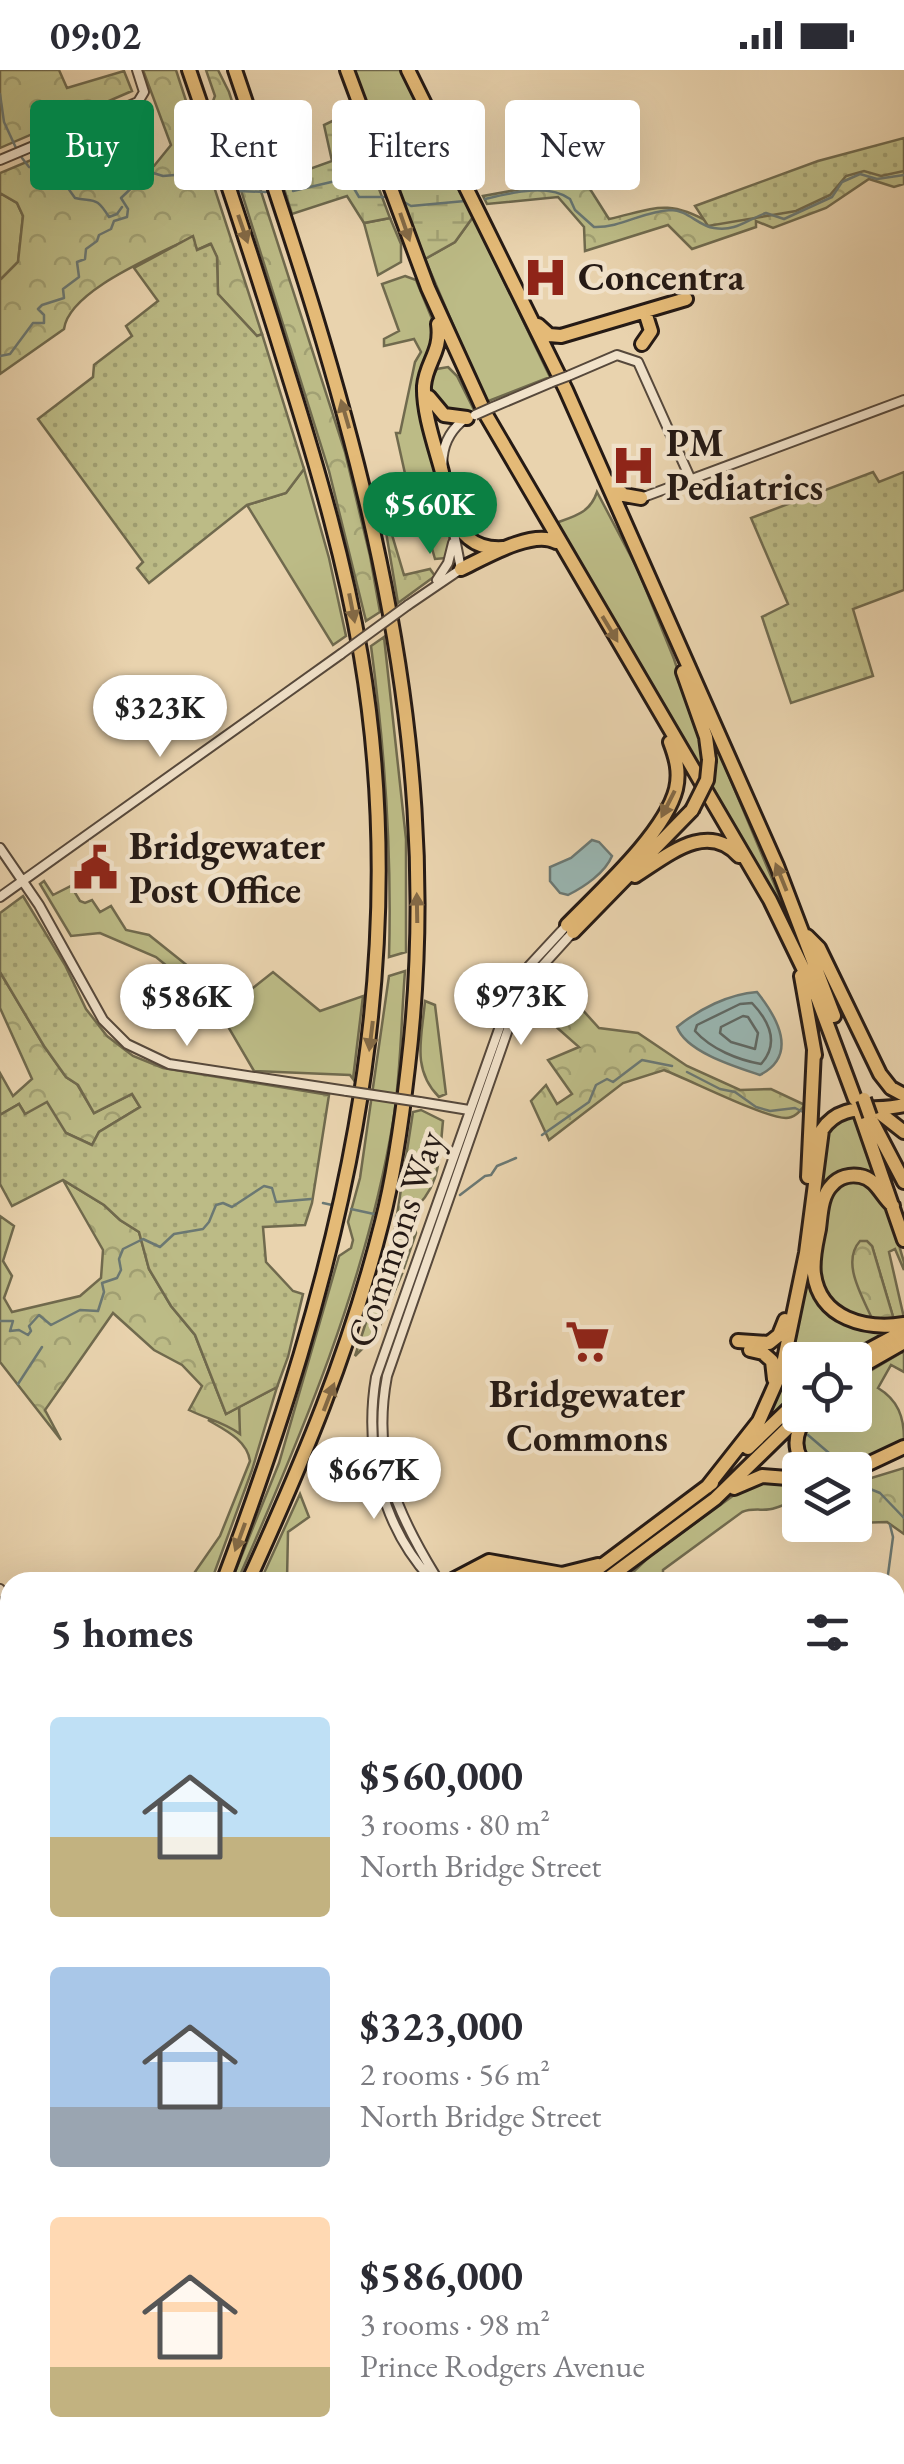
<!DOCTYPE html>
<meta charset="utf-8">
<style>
body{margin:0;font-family:"EB Garamond",serif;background:#f7f7f7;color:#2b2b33;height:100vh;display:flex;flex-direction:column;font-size:38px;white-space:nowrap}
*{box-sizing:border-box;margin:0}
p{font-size:32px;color:#7c7c81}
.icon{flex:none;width:55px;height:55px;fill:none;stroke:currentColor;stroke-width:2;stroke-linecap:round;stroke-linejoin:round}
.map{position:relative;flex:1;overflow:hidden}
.side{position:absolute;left:0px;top:1502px;width:905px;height:892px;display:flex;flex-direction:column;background:#fff;border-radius:30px 30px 0 0;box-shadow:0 10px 40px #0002}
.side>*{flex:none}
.banner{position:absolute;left:30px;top:30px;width:845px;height:90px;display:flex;gap:20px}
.fabs{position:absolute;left:782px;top:1272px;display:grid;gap:20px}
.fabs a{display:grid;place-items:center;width:90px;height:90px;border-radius:10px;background:#fff;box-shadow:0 10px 40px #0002;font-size:50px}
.price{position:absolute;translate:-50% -85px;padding:0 22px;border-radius:35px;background:#fff;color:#222;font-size:32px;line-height:65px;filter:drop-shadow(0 2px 5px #0008)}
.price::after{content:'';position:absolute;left:50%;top:60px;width:30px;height:22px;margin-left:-15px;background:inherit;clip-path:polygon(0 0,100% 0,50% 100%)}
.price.on{background:#0b8043;color:#fff}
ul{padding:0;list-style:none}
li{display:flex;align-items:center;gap:30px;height:250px;padding:0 50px}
li span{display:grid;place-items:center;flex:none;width:280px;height:200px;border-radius:10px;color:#555}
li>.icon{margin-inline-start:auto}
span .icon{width:120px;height:120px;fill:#fffc;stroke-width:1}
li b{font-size:42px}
h2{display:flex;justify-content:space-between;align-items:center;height:120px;padding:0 50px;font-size:42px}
.pill{padding:0 35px;border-radius:10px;background:#fff;box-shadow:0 10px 40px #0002;font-size:35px;line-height:90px}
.pill.on{background:#0b8043;color:#fff}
.status{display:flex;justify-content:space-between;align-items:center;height:70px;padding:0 50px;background:#fff;direction:ltr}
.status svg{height:28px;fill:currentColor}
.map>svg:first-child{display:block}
.green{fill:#bcbb86;stroke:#706a4e;stroke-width:2.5}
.forest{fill:url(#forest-crowns);stroke:#706a4e;stroke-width:2.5}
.wetland{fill:url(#wetland-marsh);stroke:#706a4e;stroke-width:2.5}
.park{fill:url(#park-dots);stroke:#706a4e;stroke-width:2.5}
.water{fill:#99b6b2;stroke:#6b7873;stroke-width:2.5}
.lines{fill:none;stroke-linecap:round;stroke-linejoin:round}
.shore{stroke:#5f6864;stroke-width:2.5}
.stream{stroke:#6b7873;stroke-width:2.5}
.river{stroke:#99b6b2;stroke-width:9}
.minor-casing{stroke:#56483b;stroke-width:12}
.highway-casing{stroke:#251a15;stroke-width:18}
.minor{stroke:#f1e2ca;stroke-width:8}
.highway{stroke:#e4ba77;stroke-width:12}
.minor-bridge-casing{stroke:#56483b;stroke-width:12;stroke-linecap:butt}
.highway-bridge-casing{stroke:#251a15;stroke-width:18;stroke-linecap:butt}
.minor-bridge{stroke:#f1e2ca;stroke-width:8}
.highway-bridge{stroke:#e4ba77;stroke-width:12}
.oneway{fill:#846a46}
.labels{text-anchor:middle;stroke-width:9;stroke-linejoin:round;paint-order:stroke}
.poi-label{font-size:38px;font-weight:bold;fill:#251a15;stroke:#f1e2ca;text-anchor:start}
.street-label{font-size:38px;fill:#251a15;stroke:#f1e2ca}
</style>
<div class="status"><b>09:02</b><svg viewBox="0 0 49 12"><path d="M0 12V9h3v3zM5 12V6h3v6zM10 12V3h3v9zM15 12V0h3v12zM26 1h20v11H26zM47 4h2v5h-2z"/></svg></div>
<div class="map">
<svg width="904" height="2394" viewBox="0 0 904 2394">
<defs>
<pattern id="forest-crowns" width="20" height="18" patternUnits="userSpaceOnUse" patternTransform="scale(2.5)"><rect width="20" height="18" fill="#bcbb86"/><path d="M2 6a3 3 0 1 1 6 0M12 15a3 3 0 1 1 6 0" fill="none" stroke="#a1a073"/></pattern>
<pattern id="wetland-marsh" width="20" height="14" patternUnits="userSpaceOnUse" patternTransform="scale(2.5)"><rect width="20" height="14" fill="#bcbb86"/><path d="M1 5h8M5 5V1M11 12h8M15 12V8" fill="none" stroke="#a1a073"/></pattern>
<pattern id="park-dots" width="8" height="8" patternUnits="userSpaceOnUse" patternTransform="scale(2.5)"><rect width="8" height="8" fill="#bcbb86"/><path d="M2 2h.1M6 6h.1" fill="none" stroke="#a1a073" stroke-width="1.8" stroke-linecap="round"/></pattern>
</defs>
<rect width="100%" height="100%" fill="#e9d3ae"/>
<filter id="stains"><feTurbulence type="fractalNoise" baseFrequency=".002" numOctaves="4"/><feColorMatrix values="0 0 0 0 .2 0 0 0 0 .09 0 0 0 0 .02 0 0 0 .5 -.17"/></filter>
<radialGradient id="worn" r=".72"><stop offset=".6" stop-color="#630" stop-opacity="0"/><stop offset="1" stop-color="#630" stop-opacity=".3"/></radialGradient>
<path class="green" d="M354 0H401L448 99 391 100Z
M108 57 127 102C62 127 91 106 52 80Z
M0 123 17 133 23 146 18 192 0 210Z
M473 147 550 307 486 332 425 189 455 172Z
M390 148 401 174V192L378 205 364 153Z
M405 206 416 210 435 256 420 314 437 408 428 416 412 421 408 417 396 363H400L415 292 421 282 414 269 384 276V269L399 261 382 214Z
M448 297 457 306 474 340 459 346 445 343C433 328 425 317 437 299Z
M304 399 329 488 346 566 333 575 247 435 286 423Z
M597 422 638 500 674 589 704 680 703 702 556 453C575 446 590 443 597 422Z
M438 426C451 441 452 470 446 488L435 489 418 429Z
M384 567 406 769V882L389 887C392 782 385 680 371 576Z
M708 656 796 866 710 717Z
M44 811 53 825 71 816 80 831 85 833 92 830 100 842 111 836 126 860 149 865 234 933 273 902 320 941 363 926 353 1009 350 1005 254 1001 216 936 156 887 100 863 71 866 40 814Z
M405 901C401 951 401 1003 393 1052 366 1213 302 1364 237 1512H231L279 1393 339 1186 351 1178 353 1170 348 1152 360 1108 389 906Z
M425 931 435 935 446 1024 439 1027C411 999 422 967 425 931Z
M421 1040 443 1051C439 1090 441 1118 409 1144L416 1163 404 1198 390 1190 413 1042Z
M855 1043 880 1114 847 1103 818 1145 827 1057Z
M852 1108C887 1111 895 1165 904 1192V1200L895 1179 889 1182 904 1248 894 1250 872 1176 874 1253 835 1238 817 1204 826 1132 834 1117Z
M808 1186 824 1234 889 1260 840 1290H800V1321L754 1364 765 1346Z
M387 1201 402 1204 376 1265 355 1286 382 1203Z
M904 1281V1302L891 1295 878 1318C898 1330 904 1347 904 1369L846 1400H815L805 1391 799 1364 811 1345H855V1310Z
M277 1317 252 1400 211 1512H188L220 1466 250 1391C247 1370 225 1360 208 1350L225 1352 239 1363V1337Z
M752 1412 800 1413V1432C789 1432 785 1435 775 1438 765 1442 754 1437 742 1442L663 1500V1512H643L630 1505 650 1486Z
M300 1424 309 1447 288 1462 287 1510 260 1512Z"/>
<path class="forest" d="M0 0H59L67 18 124 1 132 21 0 78Z
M143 0H176L262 264 257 266 218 224 217 187 210 174 197 180 192 167C158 185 69 220 64 259L0 304V210L18 192 23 146 17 133 0 123V103L55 80 79 111 93 115 154 96 171 75Z
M206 0H218L229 22 345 382 370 486 380 542 366 551 329 401 213 31 215 26Z
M904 88V114L894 117 869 109 826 138 773 158 756 151V157L692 179 668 155 585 181 584 157 558 127 487 134 483 126 583 108 609 149C654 139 667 128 710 153L816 110Z
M386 462 392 465 404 505 430 499 435 506 398 533Z
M0 902 44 976 66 1007 77 1014 94 1043 132 1024 140 1037 99 1062 92 1075 25 1044 19 1034 0 1045V1003L13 1026 32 1009 0 938Z
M550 909 558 913 599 958 638 963 687 996 740 1020 771 1019 805 1035C800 1041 795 1048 786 1048 765 1048 690 1010 664 1000L623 1013 549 1070 531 1031 546 1015 557 1034 572 1024 548 990 579 977 545 947 539 922Z
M63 1110 104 1135 120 1150 139 1162 149 1199 171 1236 195 1265 226 1344 239 1337 240 1364C224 1352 207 1349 189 1340L202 1316 182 1295 154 1280 113 1243 45 1340 61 1370 0 1292V1146L14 1156 3 1191 12 1206 4 1228 12 1242 80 1226 101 1208 103 1180Z
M860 1171H867L872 1176 894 1250 874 1253C864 1229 840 1193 860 1171Z
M904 1398V1464L887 1452 855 1453V1413Z
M1 1615 10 1618V1769L0 1770Z
M0 2316 10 2326V2385H182L162 2394H0Z"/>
<path class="wetland" d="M343 46 370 95 390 148 364 153 347 126 292 144 277 96 296 104 332 91 324 55Z
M448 99 473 147 455 172 425 189 391 100Z"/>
<path class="park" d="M904 68V101L881 106 864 101 846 106 830 125 796 141 708 156 695 136 818 91Z
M193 166 197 180 211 174 217 187 218 224 257 266 262 264 304 399 286 423 247 435 149 513 137 498 143 492 38 349 93 307 94 295 132 266 126 256 158 231 134 198Z
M873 402 879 412 904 402V520L853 539 873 606 791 633 762 547 788 534 751 448Z
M23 826 65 895 86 939 107 966 133 986 163 998 329 1025 312 1133 305 1155 263 1157 266 1192 293 1221 303 1224 288 1287 277 1317 226 1344 195 1265 171 1236 149 1199 139 1162 120 1150 104 1135 63 1110 12 1136 0 1114V1045L19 1034 25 1044 47 1032 66 1063 92 1075 99 1062 140 1037 132 1024 94 1043 78 1015 66 1007 44 976 0 902V843Z"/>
<path class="water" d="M592 770 599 772 612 786C605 803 584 817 568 825L560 823 550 811V797L571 788Z
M757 922C777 947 799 985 760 1005 736 997 686 982 677 957 699 939 729 924 757 922Z"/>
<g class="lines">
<path class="shore" d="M752 933C769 951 780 973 761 994 738 990 711 979 695 961L697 955 740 934Z
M743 946 748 947 758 963 755 979 731 972 720 963 721 957Z"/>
<path class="stream" d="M0 24 4 52 16 78
M22 88 29 97 43 98 52 106 60 107 75 128C95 132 96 126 109 147L117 144 122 137
M238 121 266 122
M293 121 344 109 349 110 359 127H384
M485 129C511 123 547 113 570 129L575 140 594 157C621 158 643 141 671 140 688 140 698 156 714 158 736 162 748 149 766 143L784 149 832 127 842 112 860 104 877 109 904 105
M404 132 411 136 465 131
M0 286 10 284 33 253H44V245L38 239 42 235 64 228 63 219 79 207 77 192 85 189 86 179 97 171 99 165 111 159 114 151 127 147 128 139 121 128 145 105 150 102 163 106 187 104 197 113 218 117
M687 1002 720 1019 735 1022 756 1037 770 1041 795 1038 803 1042
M542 1065 589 1032 596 1015 607 1009 613 1012 642 990 672 996
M460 1125 485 1106 491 1105 497 1096 516 1088
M323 1133 332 1135
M351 1139 374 1144
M396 1146 418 1148
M0 1251H13L10 1261 19 1260 28 1265 31 1261 29 1256 39 1245 51 1255 80 1240 98 1241 104 1222 102 1213 117 1208 121 1200 119 1189 123 1179 143 1169 160 1177 174 1164 203 1159 209 1152 216 1135 223 1133 232 1137 264 1116 272 1118 276 1132 311 1129
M18 1314 42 1277
M808 1365 843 1395
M863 1416 880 1423 904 1448
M887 1512 893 1467 890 1455
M895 1771 904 1775
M0 2383 10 2377
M37 2385 42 2390 48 2385
M64 2385V2394
M107 2385 117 2394
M151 2387 153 2394
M81 2394 89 2385"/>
<path class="river" d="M118 2392 143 2390 155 2385"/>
<defs>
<path id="minor" d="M0 90 138 32 144 22 137 0
M568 306 617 285 638 292 691 410
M493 337 552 312
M641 428 904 330
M449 440C442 405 433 372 466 348
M437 510 448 493 453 473
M408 535 461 499 452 453
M0 778 39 835 103 950 127 974 169 994 347 1021
M0 827 341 584
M420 1032 469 1040
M431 1509C381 1455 364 1379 376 1307L510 928 529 896 567 855
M436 1512 435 1505C394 1438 372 1386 387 1306L513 945 534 905 573 862
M0 1519 10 1532
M895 1639 904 1670
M895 1933 904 1922
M445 2385 446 2394"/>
<path id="highway" d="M189 0C225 104 259 208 291 313 319 403 345 493 361 586 416 912 337 1209 223 1512
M235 0C347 329 450 644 408 997 402 1049 395 1102 382 1152 349 1283 303 1391 248 1512
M347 0 428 218 485 343 770 830 817 927 855 1029
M408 0 566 320 777 796 834 946
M438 254C442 282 426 292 424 316 423 343 435 376 442 402
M538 255 549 265 561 266 686 229
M642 274 651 261 645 242
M429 327 444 345 467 348
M609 412 624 425 641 428
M449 437C459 463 473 480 503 478
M461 499C484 488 533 459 556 472
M683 602 706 667 709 690
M635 806C667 786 707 750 739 786
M567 855C599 822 665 763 676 719 680 702 676 688 670 672
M573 862 692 740
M807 866 819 878 880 1004 891 1018 904 1025
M801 906 815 985
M876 1040 904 1062
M860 1043 904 1170
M873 1053 904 1112
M808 1107 814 980
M893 1136C881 1126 877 1109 860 1106 850 1104 839 1107 832 1115 821 1126 821 1144 819 1159 816 1174 812 1189 814 1204 820 1249 866 1260 904 1254
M738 1271 769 1273 779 1265 785 1250
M750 1280 763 1283 772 1291 774 1309
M850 1290 904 1261
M855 1300 904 1272
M807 1345C793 1365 792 1383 810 1400
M748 1378 800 1328
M855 1400 904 1377
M707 1417 759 1351 782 1299 806 1183 822 1060C842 1030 874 1043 904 1035
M734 1418 762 1406 800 1409
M429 1508V1512
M610 1509 639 1512
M449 1512 489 1491 562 1504 598 1495
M469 1512C485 1494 506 1494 522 1512
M580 1512 712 1413
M603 1512 715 1429 801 1345
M0 1891 10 1884
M0 1958 10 1943
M0 2002 10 1993
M0 2052 10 2033
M0 2092 10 2075"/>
</defs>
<use href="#minor" class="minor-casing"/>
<use href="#highway" class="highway-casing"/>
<use href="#minor" class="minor"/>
<use href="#highway" class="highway"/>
<defs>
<path id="minor-bridge" d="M552 312 568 306
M475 345 493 337
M341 584 408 535
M347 1021 420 1032"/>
<path id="highway-bridge" d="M692 740 707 710 709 690
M864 1029 870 1046"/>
</defs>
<use href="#minor-bridge" class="minor-bridge-casing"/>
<use href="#highway-bridge" class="highway-bridge-casing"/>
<use href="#minor-bridge" class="minor-bridge"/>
<use href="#highway-bridge" class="highway-bridge"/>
</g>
<defs><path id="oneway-solid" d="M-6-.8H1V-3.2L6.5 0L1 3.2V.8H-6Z" transform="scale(2.5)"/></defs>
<g class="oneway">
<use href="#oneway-solid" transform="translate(405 157) rotate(71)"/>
<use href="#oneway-solid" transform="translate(243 159) rotate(71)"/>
<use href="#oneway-solid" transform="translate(345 344) rotate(-106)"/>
<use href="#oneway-solid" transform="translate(352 538) rotate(79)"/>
<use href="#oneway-solid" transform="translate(610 559) rotate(59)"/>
<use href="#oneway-solid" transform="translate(668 734) rotate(117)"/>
<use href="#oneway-solid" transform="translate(781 807) rotate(-112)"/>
<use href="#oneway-solid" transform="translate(417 838) rotate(-91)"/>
<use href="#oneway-solid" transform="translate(371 966) rotate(97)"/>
<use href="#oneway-solid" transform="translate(329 1327) rotate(-69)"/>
<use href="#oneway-solid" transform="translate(240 1467) rotate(110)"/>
</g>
<defs>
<symbol id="hospital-bare" viewBox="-9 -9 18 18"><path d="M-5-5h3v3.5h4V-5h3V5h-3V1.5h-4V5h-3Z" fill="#8f2418" stroke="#f1e2ca" stroke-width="2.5" paint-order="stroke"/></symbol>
<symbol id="civic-bare" viewBox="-9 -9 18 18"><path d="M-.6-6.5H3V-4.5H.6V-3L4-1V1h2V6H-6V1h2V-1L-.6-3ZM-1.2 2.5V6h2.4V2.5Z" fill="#8f2418" stroke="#f1e2ca" stroke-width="2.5" paint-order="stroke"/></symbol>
<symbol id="supermarket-bare" viewBox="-9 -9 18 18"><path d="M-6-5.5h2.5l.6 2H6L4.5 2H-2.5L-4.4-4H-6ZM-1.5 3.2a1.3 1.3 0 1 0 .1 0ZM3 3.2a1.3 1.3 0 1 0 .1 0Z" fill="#8f2418" stroke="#f1e2ca" stroke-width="2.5" paint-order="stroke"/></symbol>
</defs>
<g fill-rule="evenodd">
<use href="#hospital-bare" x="514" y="176" width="63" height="63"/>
<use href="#hospital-bare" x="602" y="364" width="63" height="63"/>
<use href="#civic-bare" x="64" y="766" width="63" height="63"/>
<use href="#supermarket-bare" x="556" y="1240" width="63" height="63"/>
</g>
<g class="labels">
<g class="poi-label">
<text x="578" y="220">Concentra</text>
<text x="666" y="386">PM<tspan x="666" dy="44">Pediatrics</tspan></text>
<text x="129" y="789">Bridgewater<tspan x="129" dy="44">Post Office</tspan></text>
<text x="587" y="1337" text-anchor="middle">Bridgewater<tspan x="587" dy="44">Commons</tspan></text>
</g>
<g class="street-label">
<text transform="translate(395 1169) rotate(-71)" y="13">Commons Way</text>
</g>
</g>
<rect width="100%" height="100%" filter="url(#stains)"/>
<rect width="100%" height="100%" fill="url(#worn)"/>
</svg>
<div class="fabs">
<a><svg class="icon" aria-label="locate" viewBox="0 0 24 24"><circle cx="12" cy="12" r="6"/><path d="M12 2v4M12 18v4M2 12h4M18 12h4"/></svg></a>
<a><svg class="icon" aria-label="layers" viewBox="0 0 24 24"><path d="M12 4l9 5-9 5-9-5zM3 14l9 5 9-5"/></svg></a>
</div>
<b class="price on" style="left:430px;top:487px">$560K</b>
<b class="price" style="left:160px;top:690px">$323K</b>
<b class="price" style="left:521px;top:978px">$973K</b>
<b class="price" style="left:187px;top:979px">$586K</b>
<b class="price" style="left:374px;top:1452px">$667K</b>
<div class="banner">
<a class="pill on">Buy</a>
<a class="pill">Rent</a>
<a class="pill">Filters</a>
<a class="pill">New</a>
</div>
<section class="side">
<h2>5 homes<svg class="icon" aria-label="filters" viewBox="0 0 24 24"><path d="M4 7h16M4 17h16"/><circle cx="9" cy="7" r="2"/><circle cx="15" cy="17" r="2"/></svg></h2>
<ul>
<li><span style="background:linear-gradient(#bfe0f5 60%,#c2b280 0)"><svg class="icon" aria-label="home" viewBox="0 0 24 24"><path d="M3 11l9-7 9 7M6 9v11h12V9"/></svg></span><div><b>$560,000</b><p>3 rooms · 80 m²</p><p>North Bridge Street</p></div></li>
<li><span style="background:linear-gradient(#a9c7e8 70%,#9aa5b1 0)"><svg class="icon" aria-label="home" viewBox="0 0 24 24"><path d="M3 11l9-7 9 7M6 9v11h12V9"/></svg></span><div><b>$323,000</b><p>2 rooms · 56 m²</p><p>North Bridge Street</p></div></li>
<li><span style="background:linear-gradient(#ffd9b3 75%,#c2b280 0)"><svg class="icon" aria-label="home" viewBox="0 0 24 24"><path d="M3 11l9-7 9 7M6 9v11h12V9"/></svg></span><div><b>$586,000</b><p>3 rooms · 98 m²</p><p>Prince Rodgers Avenue</p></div></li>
</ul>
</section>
</div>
